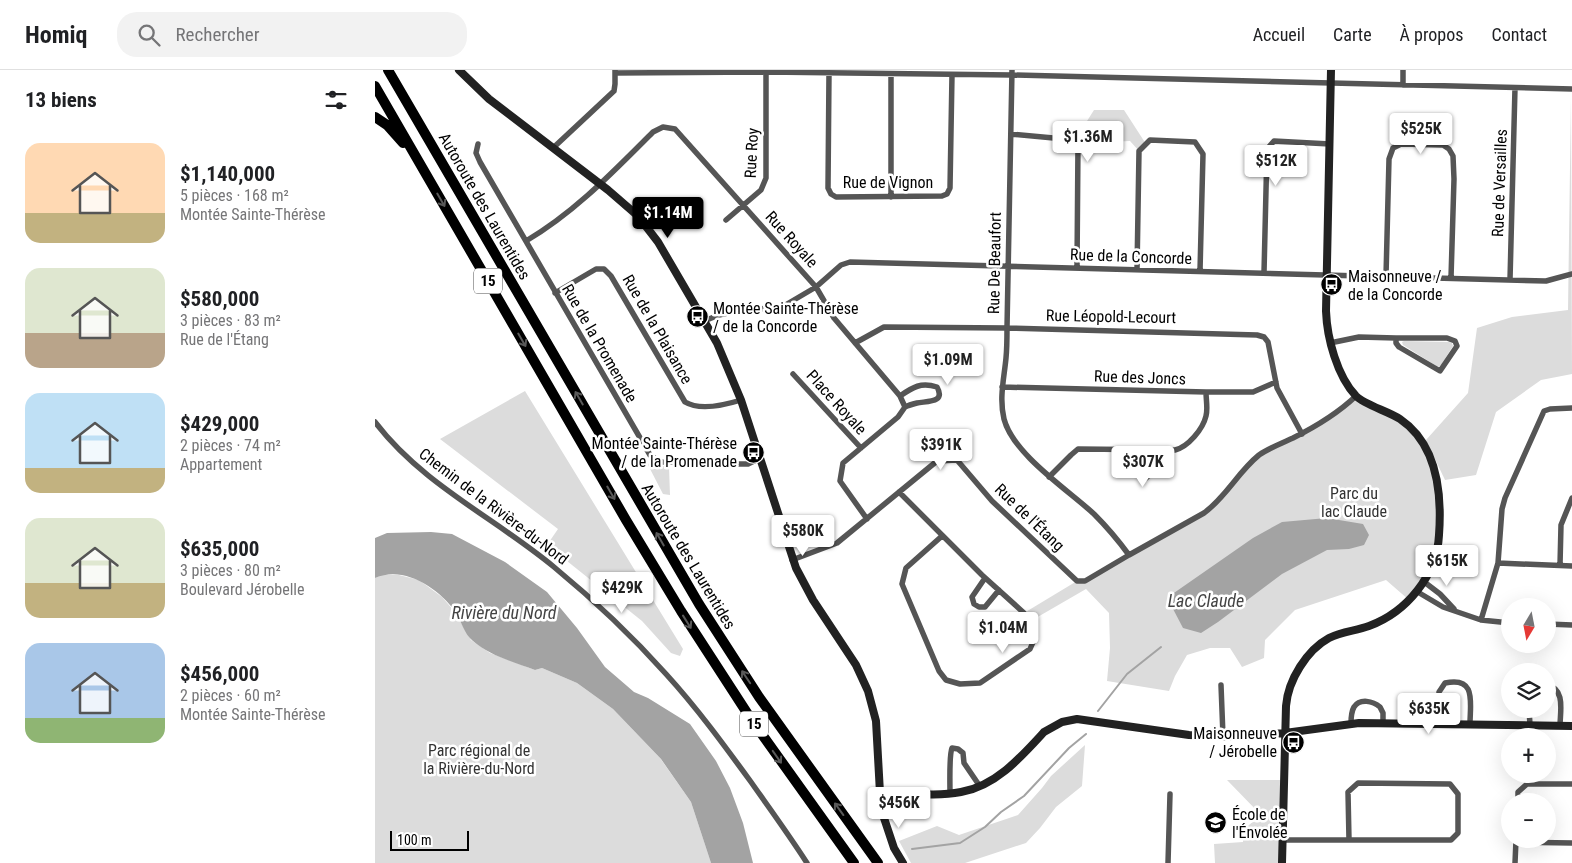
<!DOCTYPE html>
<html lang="fr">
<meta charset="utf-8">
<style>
body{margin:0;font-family:"Roboto Condensed",sans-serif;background:#f2f2f2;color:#202124;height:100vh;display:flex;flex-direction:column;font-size:19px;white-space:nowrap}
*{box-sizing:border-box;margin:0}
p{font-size:16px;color:#757577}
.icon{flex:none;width:28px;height:28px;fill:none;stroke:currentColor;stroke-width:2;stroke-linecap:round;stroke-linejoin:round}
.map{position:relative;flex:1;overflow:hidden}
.side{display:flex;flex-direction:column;background:#fff;width:375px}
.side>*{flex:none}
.needle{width:32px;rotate:190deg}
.fabs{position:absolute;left:1126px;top:528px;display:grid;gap:10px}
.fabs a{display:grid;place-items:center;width:55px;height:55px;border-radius:50%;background:#fff;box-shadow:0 5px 20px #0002;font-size:25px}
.scale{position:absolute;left:15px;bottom:12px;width:79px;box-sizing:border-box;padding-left:5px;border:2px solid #000;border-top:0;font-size:14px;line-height:18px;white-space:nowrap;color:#000;-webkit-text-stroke:4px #fff;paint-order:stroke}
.price{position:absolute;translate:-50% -42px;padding:0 11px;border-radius:5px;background:#fff;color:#222;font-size:16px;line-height:32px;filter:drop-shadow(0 1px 2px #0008)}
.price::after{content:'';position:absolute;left:50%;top:30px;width:15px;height:11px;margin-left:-8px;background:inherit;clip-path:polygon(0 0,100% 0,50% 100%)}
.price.current{background:#000;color:#fff}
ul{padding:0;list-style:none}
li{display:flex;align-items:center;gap:15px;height:125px;padding:0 25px}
li span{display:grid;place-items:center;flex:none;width:140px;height:100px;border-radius:15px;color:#555}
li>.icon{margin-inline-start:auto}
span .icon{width:60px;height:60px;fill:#fffc;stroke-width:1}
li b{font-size:21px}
h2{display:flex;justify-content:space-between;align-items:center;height:60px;padding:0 25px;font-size:21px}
header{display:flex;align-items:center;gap:30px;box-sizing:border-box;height:70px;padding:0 25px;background:#fff;border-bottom:1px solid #e0e0e0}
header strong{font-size:24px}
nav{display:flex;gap:28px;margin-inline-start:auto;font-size:18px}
.search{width:350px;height:45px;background:#f2f2f2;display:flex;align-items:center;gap:12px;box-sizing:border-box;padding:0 18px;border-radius:20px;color:#757577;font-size:19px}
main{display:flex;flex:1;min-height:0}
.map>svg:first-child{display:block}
.green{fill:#dcdcdc}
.water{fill:#a3a3a3}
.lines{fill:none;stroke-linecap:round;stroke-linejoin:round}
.stream{stroke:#a3a3a3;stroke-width:2}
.street{stroke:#555;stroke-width:5.5}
.secondary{stroke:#222;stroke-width:8}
.highway{stroke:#000;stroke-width:10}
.oneway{stroke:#595959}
.labels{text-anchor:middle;stroke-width:5;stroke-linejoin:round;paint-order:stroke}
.shield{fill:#fff;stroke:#4c4c4c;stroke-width:1}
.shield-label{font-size:15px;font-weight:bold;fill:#000}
.street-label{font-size:16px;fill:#000;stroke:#fff}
.poi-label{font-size:16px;fill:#000;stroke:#fff;text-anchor:start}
.park-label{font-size:16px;fill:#333;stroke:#fff}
.water-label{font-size:18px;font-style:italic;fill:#444;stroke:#fff}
</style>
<header>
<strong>Homiq</strong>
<div class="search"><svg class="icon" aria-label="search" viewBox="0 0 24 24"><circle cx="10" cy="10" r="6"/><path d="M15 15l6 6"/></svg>Rechercher</div>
<nav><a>Accueil</a><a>Carte</a><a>À propos</a><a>Contact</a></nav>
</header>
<main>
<section class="side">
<h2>13 biens<svg class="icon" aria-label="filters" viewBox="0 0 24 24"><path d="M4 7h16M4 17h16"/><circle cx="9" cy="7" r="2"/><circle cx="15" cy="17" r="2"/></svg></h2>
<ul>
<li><span style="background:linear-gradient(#ffd9b3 70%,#c2b280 0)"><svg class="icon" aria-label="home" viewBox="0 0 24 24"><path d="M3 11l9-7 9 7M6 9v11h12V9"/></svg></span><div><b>$1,140,000</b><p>5 pièces · 168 m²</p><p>Montée Sainte-Thérèse</p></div></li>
<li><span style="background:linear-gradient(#dfe7d0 65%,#b9a48a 0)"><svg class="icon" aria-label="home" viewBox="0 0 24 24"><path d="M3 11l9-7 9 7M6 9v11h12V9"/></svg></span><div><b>$580,000</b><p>3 pièces · 83 m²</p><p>Rue de l'Étang</p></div></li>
<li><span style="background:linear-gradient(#bfe0f5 75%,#c2b280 0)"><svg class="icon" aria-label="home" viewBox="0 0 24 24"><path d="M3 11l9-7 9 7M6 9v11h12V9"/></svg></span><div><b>$429,000</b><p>2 pièces · 74 m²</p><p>Appartement</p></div></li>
<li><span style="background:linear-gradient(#dfe7d0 65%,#c2b280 0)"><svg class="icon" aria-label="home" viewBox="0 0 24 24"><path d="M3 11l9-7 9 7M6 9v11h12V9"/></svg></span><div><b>$635,000</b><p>3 pièces · 80 m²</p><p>Boulevard Jérobelle</p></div></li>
<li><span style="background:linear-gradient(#a9c7e8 75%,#8fb573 0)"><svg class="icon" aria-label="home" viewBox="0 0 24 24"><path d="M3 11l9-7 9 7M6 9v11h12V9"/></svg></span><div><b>$456,000</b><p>2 pièces · 60 m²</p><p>Montée Sainte-Thérèse</p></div></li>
</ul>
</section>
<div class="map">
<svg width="1197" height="793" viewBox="0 0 1197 793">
<rect width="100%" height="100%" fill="#fff"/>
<path class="green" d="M1196 26 1197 304 1166 310 1121 342 1101 405 1070 410 1051 370 1093 323 1102 258 1137 247 1193 240Z
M719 40H749L771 74 764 81 755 71 732 72 730 63 703 77 700 70Z
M1029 271 1074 272 1077 273 1078 276 1066 295 1063 297 1028 275 1027 272Z
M150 321 308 579 305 586 296 583 267 551 172 475 183 459 65 369Z
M981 326 1017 344 1046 372 1064 416 1061 489 1034 530 1011 510 920 540 890 570 889 588 867 597 855 578H835L812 585 800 606 794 621 732 611 735 578 734 543 711 519 654 552 649 543 702 511 706 512 829 443 886 384 927 364Z
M275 391 283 395 294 397 295 425 288 424 273 395Z
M6 505H24L44 510 67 527 80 542 96 570 115 583 160 600 167 598 202 613 238 639 285 688 316 732 336 793H0V508Z
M710 675 707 716 681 737 665 758 651 773 590 793H536L524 771 562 756 584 765 643 745 667 718 676 706Z
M852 710H909L907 793H840L839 774 868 772V760L886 745Z"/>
<path class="water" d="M952 448 988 454 994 465 989 475 974 479 952 480 907 504 843 552 826 563 808 558 797 537 796 525 878 468 907 452Z
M56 462 77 464 130 492 172 522 202 558 230 597 259 622 273 628 315 654 341 691 355 718 368 753 378 793H336L316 732 286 689 238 639 202 613 167 598 160 600C139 592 115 586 98 571 89 564 86 550 80 541 63 518 29 495 0 508V468L12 463Z"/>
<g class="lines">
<path class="stream" d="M723 641 752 604 786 577
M537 779 585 773 610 757 626 742 649 726 694 678 711 664"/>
<path class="street" d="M637 0 632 258C632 268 632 278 631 288 629 309 624 328 629 349 638 384 693 420 719 444 732 457 743 470 754 485
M240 3 391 2 637 5 1197 19
M454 3 453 118 456 124 461 127 567 126 572 124 575 118 577 5
M1028 15V0
M636 64 700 70 703 73 702 198
M103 74 101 83 105 92 275 385 281 389 287 392 362 394H373L385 388
M178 78 239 21 240 14V0
M516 127V4
M351 150 386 120 391 108V0
M151 171C200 142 238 102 278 62L288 57 300 59 441 217 459 248 525 326 530 337 523 347 468 393 465 411 492 449
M762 200 764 81 775 70 820 72 828 84 825 201
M889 203 892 79 899 71 955 74
M1011 206 1014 89 1018 78 1026 74 1068 75 1074 79 1078 86 1079 109 1076 208
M1135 210 1140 18
M180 223 221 199H229L236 206 310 332C325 341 350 335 366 330
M329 251 344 245 361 241 407 237 441 217 466 195 475 192 1171 211 1197 204
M480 273 509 257 632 258 882 265 889 267 893 272 902 318 927 364
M955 273 984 267 1021 268V273L1024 277 1065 301 1082 276 1080 271 1072 268H1021
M418 304 486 378
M627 317 831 322H878L901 312
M525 326C538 317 546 312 562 317 571 333 552 331 542 333 538 334 534 335 530 337
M0 352C47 414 120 448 179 497 219 530 257 566 291 604 322 638 349 675 376 712 395 739 414 765 432 793
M761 379V403L765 408H771L776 403 778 380
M674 407 696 385 703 379 800 380C813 377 828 359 831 346 833 339 831 330 831 322
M524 422 607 505 649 543 654 552 659 570 655 579 605 613 585 614 571 610 564 601 527 514 531 498 567 466
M417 490 462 473 562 391 582 390 617 431 702 511H710L754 485 829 443C851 427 863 402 884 385 894 378 907 373 918 368 942 356 962 344 981 326
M1123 493 1197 496
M1185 495 1186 455 1197 428
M610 508 597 527 599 534 604 537H610L624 520
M1048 511 1065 524 1079 539
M1041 521 1068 537 1106 550 1135 553
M1106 550 1123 493 1127 439 1130 428 1169 341 1175 339 1197 338
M1172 554 1197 555
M846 615 848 666
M1172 615C1191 619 1185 642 1185 656
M1154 639 1155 655
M976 654C976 649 976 642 979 637 985 628 998 631 1005 637L1008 643V653
M1064 654V622L1070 613C1102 606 1095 633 1095 654
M575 724C575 714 574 685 577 678L583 679 588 683 589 693 604 715
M1143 731V722L1152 714H1197
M908 770H1076L1083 763V724L1075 714 983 713 973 722 974 770
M1141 772 1197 773
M793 793 795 724
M1140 793 1141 770"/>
<path class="secondary" d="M84 0 114 29 233 120 263 146 283 172 342 273 366 330 421 498 438 530 481 595 493 621 501 651 505 723 509 748 519 778 528 793
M505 723C532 723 560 727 586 722 621 716 647 686 669 662L687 652 702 649 814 665 865 667 910 663 984 653 1197 656
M907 793 911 636C913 610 932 580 954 568 967 561 981 561 994 556 1032 542 1062 505 1064 465 1067 424 1062 374 1025 349 1013 341 990 335 981 326 962 306 952 268 951 241L956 0"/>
<path class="highway" d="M13 0 324 534 384 627 503 793
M0 16 251 450 306 541 376 649 479 793
M0 47 12 55 28 73"/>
</g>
<defs><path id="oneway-shaft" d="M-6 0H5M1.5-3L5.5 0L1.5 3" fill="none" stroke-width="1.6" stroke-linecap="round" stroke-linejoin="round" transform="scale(1.25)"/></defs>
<g class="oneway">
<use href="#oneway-shaft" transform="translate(66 130) rotate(60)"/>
<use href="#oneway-shaft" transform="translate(147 270) rotate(60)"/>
<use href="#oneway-shaft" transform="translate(204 328) rotate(-120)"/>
<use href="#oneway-shaft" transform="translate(236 423) rotate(60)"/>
<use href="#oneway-shaft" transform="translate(285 469) rotate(-120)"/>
<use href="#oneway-shaft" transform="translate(312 552) rotate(58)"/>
<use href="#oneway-shaft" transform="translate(371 607) rotate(-124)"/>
<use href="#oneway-shaft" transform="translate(402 687) rotate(55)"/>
<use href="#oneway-shaft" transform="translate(464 739) rotate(-126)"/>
</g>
<defs>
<symbol id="bus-disc" viewBox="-11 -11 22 22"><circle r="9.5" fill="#000" stroke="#fff"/><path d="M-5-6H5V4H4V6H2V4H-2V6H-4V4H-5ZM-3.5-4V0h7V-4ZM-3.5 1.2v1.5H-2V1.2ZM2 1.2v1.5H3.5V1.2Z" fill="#fff"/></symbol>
<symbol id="school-disc" viewBox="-11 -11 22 22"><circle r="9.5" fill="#000" stroke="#fff"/><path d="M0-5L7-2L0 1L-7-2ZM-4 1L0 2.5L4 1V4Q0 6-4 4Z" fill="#fff"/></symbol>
</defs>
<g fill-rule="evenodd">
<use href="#bus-disc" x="944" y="202" width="25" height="25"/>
<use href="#bus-disc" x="310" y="234" width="25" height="25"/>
<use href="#bus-disc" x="366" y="370" width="25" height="25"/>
<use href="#bus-disc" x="906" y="660" width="25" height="25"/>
<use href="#school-disc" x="828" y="740" width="25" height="25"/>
</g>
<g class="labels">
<g class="shield">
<rect x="99" y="198.5" width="28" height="25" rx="4"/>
<rect x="365" y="641.5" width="28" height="25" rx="4"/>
</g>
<g class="shield-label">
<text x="113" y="216">15</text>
<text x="379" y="659">15</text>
</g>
<g class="street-label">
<text transform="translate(376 83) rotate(-87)" y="6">Rue Roy</text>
<text x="513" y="118">Rue de Vignon</text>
<text transform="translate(1124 113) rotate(-88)" y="6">Rue de Versailles</text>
<text transform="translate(110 136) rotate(60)" y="6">Autoroute des Laurentides</text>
<text transform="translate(417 169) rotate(48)" y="6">Rue Royale</text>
<text transform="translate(756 186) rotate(2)" y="6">Rue de la Concorde</text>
<text transform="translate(619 193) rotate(-89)" y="6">Rue De Beaufort</text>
<text transform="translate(736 246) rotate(1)" y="6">Rue Léopold-Lecourt</text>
<text transform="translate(283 259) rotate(60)" y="6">Rue de la Plaisance</text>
<text transform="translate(225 273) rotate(60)" y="6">Rue de la Promenade</text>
<text transform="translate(765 307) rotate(2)" y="6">Rue des Joncs</text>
<text transform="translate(462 332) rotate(48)" y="6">Place Royale</text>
<text transform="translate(119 436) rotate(37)" y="6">Chemin de la Rivière-du-Nord</text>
<text transform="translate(655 447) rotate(44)" y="6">Rue de l'Étang</text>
<text transform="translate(314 486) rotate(59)" y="6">Autoroute des Laurentides</text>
</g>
<g class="poi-label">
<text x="973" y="212">Maisonneuve /<tspan x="973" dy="18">de la Concorde</tspan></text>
<text x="338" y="244">Montée Sainte-Thérèse<tspan x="338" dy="18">/ de la Concorde</tspan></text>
<text x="362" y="379" text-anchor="end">Montée Sainte-Thérèse<tspan x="362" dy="18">/ de la Promenade</tspan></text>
<text x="902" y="669" text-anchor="end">Maisonneuve<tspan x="902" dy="18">/ Jérobelle</tspan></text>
<text x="857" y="750">École de<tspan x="857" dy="18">l'Énvolée</tspan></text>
</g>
<g class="park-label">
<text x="979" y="429">Parc du<tspan x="979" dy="18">lac Claude</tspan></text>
<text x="104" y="686">Parc régional de<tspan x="104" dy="18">la Rivière-du-Nord</tspan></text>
</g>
<g class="water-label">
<text x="831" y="537">Lac Claude</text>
<text x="129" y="549">Rivière du Nord</text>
</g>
</g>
</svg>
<div class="fabs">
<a><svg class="needle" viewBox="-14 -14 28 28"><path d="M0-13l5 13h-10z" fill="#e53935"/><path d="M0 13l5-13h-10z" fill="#757577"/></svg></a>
<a><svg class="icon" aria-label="layers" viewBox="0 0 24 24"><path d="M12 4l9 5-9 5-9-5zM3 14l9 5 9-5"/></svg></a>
<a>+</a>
<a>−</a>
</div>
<div class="scale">100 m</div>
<b class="price" style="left:1046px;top:85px">$525K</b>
<b class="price" style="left:713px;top:93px">$1.36M</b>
<b class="price" style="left:901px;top:117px">$512K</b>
<b class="price current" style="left:293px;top:169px">$1.14M</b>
<b class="price" style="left:573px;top:316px">$1.09M</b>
<b class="price" style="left:566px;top:401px">$391K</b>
<b class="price" style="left:768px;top:418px">$307K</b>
<b class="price" style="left:428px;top:487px">$580K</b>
<b class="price" style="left:1072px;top:517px">$615K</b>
<b class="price" style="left:247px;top:544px">$429K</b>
<b class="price" style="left:628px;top:584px">$1.04M</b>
<b class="price" style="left:1054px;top:665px">$635K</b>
<b class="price" style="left:524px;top:759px">$456K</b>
</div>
</main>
